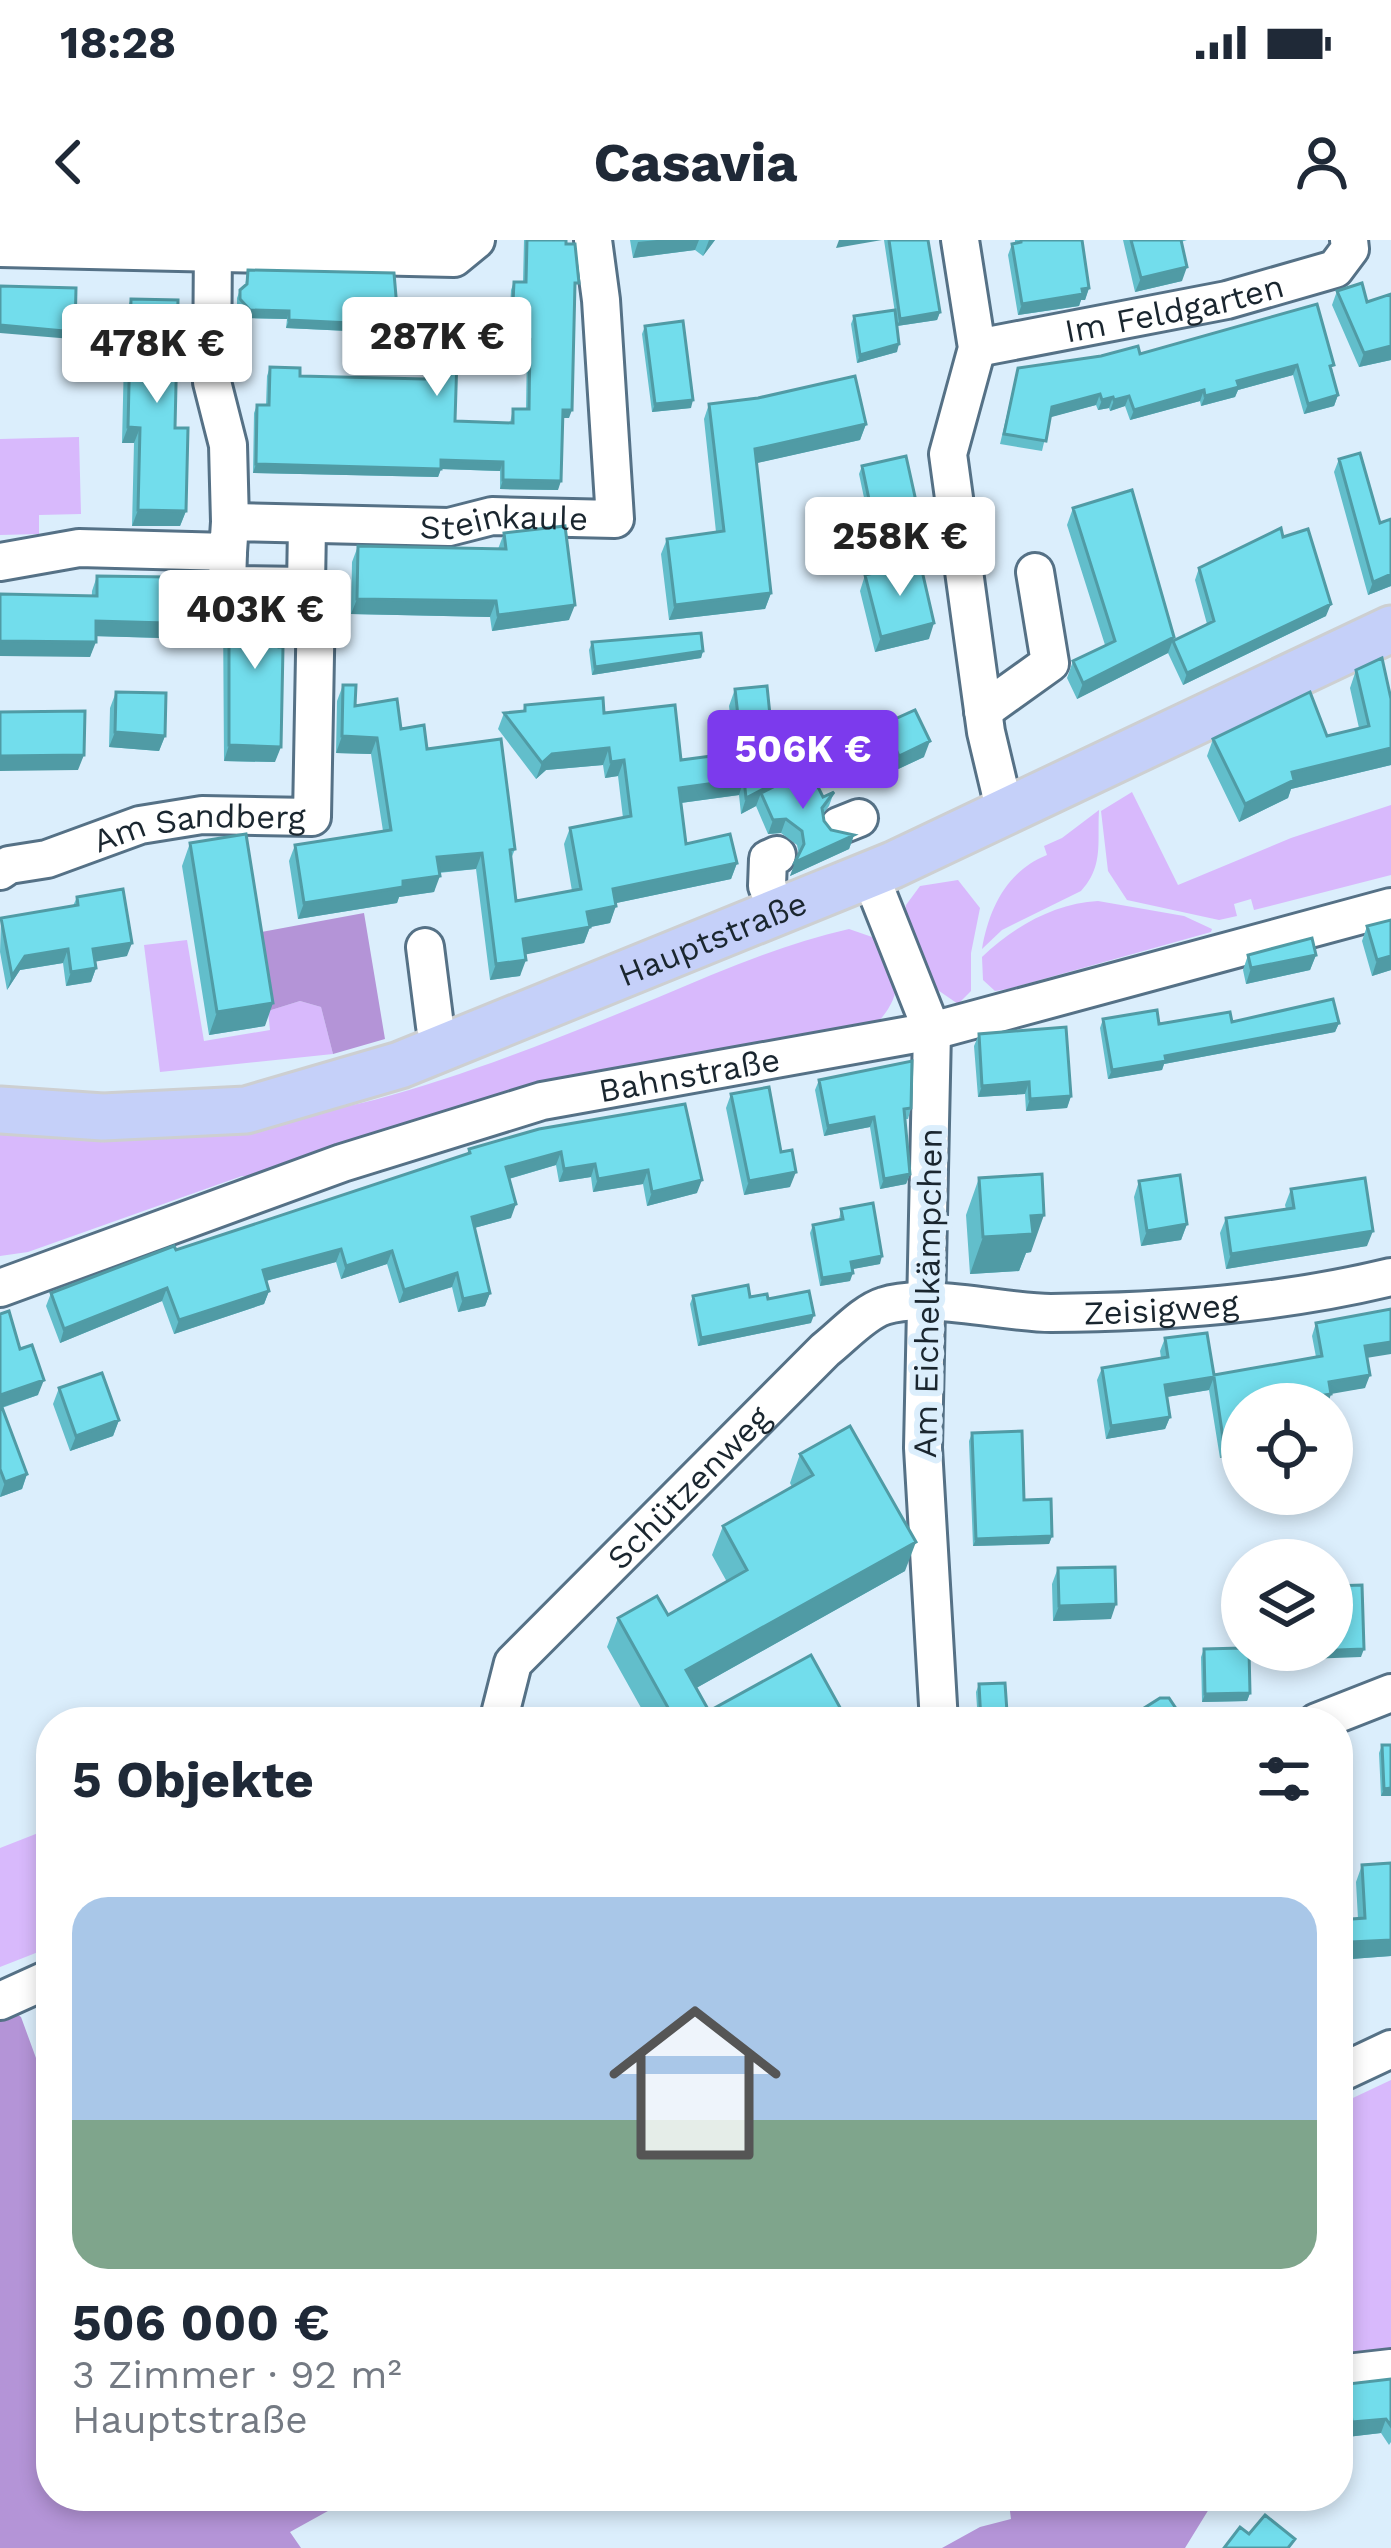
<!DOCTYPE html>
<html lang="de">
<meta charset="utf-8">
<style>
body{margin:0;font-family:"Work Sans",sans-serif;background:#f2f2f3;color:#1f2937;height:100vh;display:flex;flex-direction:column;font-size:45px;white-space:nowrap}
*{box-sizing:border-box;margin:0}
p{font-size:39px;color:#747a83}
.icon{flex:none;width:66px;height:66px;fill:none;stroke:currentColor;stroke-width:2;stroke-linecap:round;stroke-linejoin:round}
.map{position:relative;flex:1;overflow:hidden}
.side{position:absolute;left:36px;top:1467px;width:1317px;height:804px;display:flex;flex-direction:column;background:#fff;border-radius:48px;box-shadow:0 6px 18px #0003}
.side>*{flex:none}
.tools{position:absolute;left:1221px;top:1143px;display:grid;gap:24px}
.tools a{display:grid;place-items:center;width:132px;height:132px;border-radius:50%;background:#fff;box-shadow:0 6px 18px #0003;font-size:60px}
.price{position:absolute;translate:-50% -102px;padding:0 27px;border-radius:12px;background:#fff;color:#222;font-size:39px;line-height:78px;filter:drop-shadow(0 3px 6px #0008)}
.price::after{content:'';position:absolute;left:50%;top:72px;width:36px;height:27px;margin-left:-18px;background:inherit;clip-path:polygon(0 0,100% 0,50% 100%)}
.price.selected{background:#7c3aed;color:#fff}
ul{padding:0;list-style:none}
li{display:grid;align-content:center;gap:24px;height:636px;padding:0 36px}
li+li{border-top:3px solid #e0e1e3}
li span{display:grid;place-items:center;height:372px;border-radius:36px;color:#555}
li>.icon{margin-inline-start:auto}
span .icon{width:216px;height:216px;fill:#fffc;stroke-width:1}
li b{font-size:51px}
h2{display:flex;justify-content:space-between;align-items:center;height:144px;padding:0 36px;font-size:51px}
.status{display:flex;justify-content:space-between;align-items:center;height:84px;padding:0 60px;background:#fff;direction:ltr}
.status svg{height:33px;fill:currentColor}
header{display:flex;justify-content:space-between;align-items:center;height:156px;padding:0 36px;background:#fff;font-size:54px;font-weight:700}
.map>svg:first-child{display:block}
.green{fill:#d8b9fc}
.forest{fill:#b494d7}
.lines{fill:none;stroke-linecap:round;stroke-linejoin:round}
.minor-casing{stroke:#557186;stroke-width:42}
.major-casing{stroke:#cdcfd1;stroke-width:51}
.minor{stroke:#fff;stroke-width:36}
.major{stroke:#c5d0f9;stroke-width:45}
.wall{fill:#62becb}
.shaded-wall{fill:#509ba5}
.building{fill:#72ddec;stroke:#509ba5;stroke-width:3}
.labels{text-anchor:middle;stroke-width:12;stroke-linejoin:round;paint-order:stroke}
.street-label{font-size:33px;fill:#1a262f;stroke:#dbeefc}
</style>
<div class="status"><b>18:28</b><svg viewBox="0 0 49 12"><path d="M0 12V9h3v3zM5 12V6h3v6zM10 12V3h3v9zM15 12V0h3v12zM26 1h20v11H26zM47 4h2v5h-2z"/></svg></div>
<header><svg class="icon" aria-label="back" viewBox="0 0 24 24"><path d="M15 5l-7 7 7 7"/></svg>Casavia<svg class="icon" aria-label="person" viewBox="0 0 24 24"><circle cx="12" cy="8" r="4"/><path d="M4 21q1-7 8-7t8 7"/></svg></header>
<div class="map">
<svg width="1391" height="2308" viewBox="0 0 1391 2308">
<rect width="100%" height="100%" fill="#dbeefc"/>
<path class="green" d="M79 197 81 274 39 275V294L0 295V199Z
M1132 552 1178 645 1291 598 1391 565V635L1254 670 1251 659 1234 664 1237 676 1219 680 1127 660 1108 631 1101 571Z
M1099 570C1097 602 1104 626 1081 651L1002 690 982 709C989 668 1007 631 1047 615L1044 606 1062 598Z
M958 640 980 668 971 713V751L958 764 932 746 904 677 906 665 920 646Z
M1098 661 1184 676 1212 689 1211 692 1008 749 995 751 983 740 982 717C1013 687 1055 663 1098 661Z
M849 689 875 698C901 727 905 754 877 783L258 937 242 936 28 1012 0 1016V891C124 885 254 891 374 860 472 834 566 795 659 757 721 731 783 704 849 689Z
M187 700 204 801 270 790 268 771 300 761 321 767 333 814 160 832 144 705Z
M51 1588V1707L0 1727V1608Z
M1391 1840V2113L1338 2118V1865Z"/>
<path class="forest" d="M364 673 385 799 333 814 321 767 300 761 268 771 256 693Z
M0 1762 21 1777 51 1859V2256H355L290 2292 301 2308H0Z
M1008 2256H1217L1185 2308H942L980 2287 1011 2279Z"/>
<g class="lines">
<defs>
<g id="minor">
<path d="M213 0 212 142 228 205 230 282"/>
<path d="M960 0 977 108 948 214 986 492 1005 572"/>
<path d="M0 8 454 18 476 0"/>
<path id="s1" d="M977 108 1227 60 1335 29 1350 9 1349 0"/>
<path d="M228 312 227 345 306 346"/>
<path id="s2" d="M0 322 79 308 228 312 230 282 449 287 492 276 615 279 601 60 593 0"/>
<path d="M983 471 1050 423 1035 332"/>
<path d="M839 586 859 578"/>
<path d="M777 615 768 619 767 646 779 673"/>
<path id="s3" d="M0 631 9 625 47 619 140 585 202 575 312 577 316 361 306 346 307 286"/>
<path d="M870 635 932 791 923 1208 939 1482"/>
<path d="M425 707 435 786 444 808"/>
<path id="s4" d="M0 1048 342 923 542 861 932 791 1391 667"/>
<path id="s5" d="M498 1482 513 1423 825 1110C842 1097 864 1072 884 1066 925 1052 1006 1073 1051 1073 1165 1072 1280 1064 1391 1037"/>
<path d="M1317 1482 1391 1453"/>
<path d="M0 1761 51 1738"/>
<path d="M1338 1834 1391 1809"/>
<path d="M1338 2134 1391 2128"/>
</g>
<g id="major">
<path id="s6" d="M0 870 103 877 246 870 400 825 893 625 1391 389"/>
</g>
</defs>
<use href="#minor" class="minor-casing"/>
<use href="#major" class="major-casing"/>
<use href="#minor" class="minor"/>
<use href="#major" class="major"/>
</g>
<path class="wall" d="M524 0H566L576 51H575L569 178H562L558 250 500 249V231L441 229 438 237 253 233 254 173 257 165H266L267 136 270 127 455 181 510 183 513 169H526L527 107 509 91 511 50 514 42H523Z
M630 0H715L703 16 695 10 633 18Z
M884 0H928L940 72 937 80 897 86Z
M1015 0H1082L1089 48 1085 60H1081L1079 66 1018 75 1008 15 1012 4 1015 3Z
M1123 0H1187L1181 2 1182 41 1135 52Z
M248 30 395 75 390 93 286 88 287 79 247 78 237 67V58L240 50 245 46Z
M1337 51 1367 62 1391 54V120L1359 127 1332 65Z
M131 59 175 188 186 271 180 286H132L134 203H122L125 74Z
M1317 64 1338 155 1334 166 1304 174 1293 135 1238 150 1235 157 1201 166 1200 161 1130 180 1125 166 1110 171 1109 168 1098 170 1096 165 1050 177 1042 211 1000 204 1018 128 1140 114Z
M854 76 897 112 857 123 851 84Z
M645 86 691 168 652 172 642 94Z
M709 164 866 184 860 200 756 223 771 353 765 369 669 380 661 314 667 299 716 292 704 179Z
M1339 219 1380 283 1391 279V346L1368 355 1334 232Z
M862 226 922 309 888 317 873 271 867 272 859 234Z
M1073 268 1173 401 1207 384 1195 340 1199 328 1283 297 1326 376 1183 445 1168 413 1077 459 1067 438 1073 421 1105 405 1067 285Z
M504 293 569 380 492 391 490 377 351 374 352 322 358 306 498 309Z
M865 335 929 399 875 412 860 351Z
M97 336 167 383 162 398 96 396 90 417 92 351Z
M229 356 275 522 224 521 223 371Z
M592 402 703 411 701 418 592 435 589 410Z
M1356 430 1391 459V525L1291 549 1288 558 1239 582 1207 516 1213 499 1327 496 1359 488 1350 448Z
M343 445 355 466 401 489 427 509 515 609 511 619 516 661 572 651 564 604 570 588 623 578 618 536 605 538 603 525 546 530 536 539 498 489 504 473 523 471 525 465 604 473 681 520 734 513 729 466 735 449 765 501 767 550 823 557 834 552 829 566 823 574 824 581 831 590 854 595 849 609 790 636 799 615 797 605 781 593 768 594 756 566 741 574 739 555 681 563 686 604 737 623 731 639 616 663 610 683 590 687 584 703 525 714 520 736 490 740 476 629 439 633 434 652 399 657 397 663 298 679 289 621 295 605 383 591 371 514 336 513 337 461Z
M116 452 165 496 159 511 109 507 110 468Z
M884 484 924 517 894 531 879 500Z
M190 603 265 786 209 795 182 626Z
M77 657 127 716 95 721 96 728 91 742 66 746 63 723 20 730 7 750 0 712 1 678 73 666Z
M1391 680V730L1372 736 1362 701 1367 686Z
M1248 715H1316L1310 730 1246 744 1243 730Z
M1103 779 1159 784 1339 783 1335 792 1164 824 1162 830 1108 839 1100 788Z
M979 794 1071 856 1067 868 1026 871 1025 854 978 857 974 806Z
M819 840 911 868 908 879H905L910 934 906 944 880 949 870 887 824 896 815 850Z
M731 854 781 912 790 947 744 955 726 868Z
M685 864 697 953 647 966 643 944 593 952 591 937 559 942 556 925 509 939 511 978 474 988 490 1053 485 1066 458 1072 452 1047 399 1063 387 1024 341 1039 336 1022 266 1041 269 1051 264 1064 174 1094 162 1061 60 1103 46 1066 51 1053 176 1010 467 914 469 909Z
M979 938 1031 1012 1026 1013 1019 1031 970 1034 966 975Z
M1139 941 1187 984 1181 1000 1141 1006 1134 957Z
M1291 949 1367 1006 1226 1029 1220 993 1226 978 1286 969 1285 965Z
M841 969 880 1024 852 1029 850 1041 820 1046 810 993 813 985 839 980Z
M693 1056 768 1059 811 1083 698 1106 690 1064Z
M0 1074 20 1109 38 1155 2 1168 27 1234 22 1249 0 1257Z
M1316 1083 1367 1118 1365 1148 1242 1164 1220 1218 1209 1150 1167 1157 1170 1177 1165 1189 1106 1199 1097 1140 1102 1128 1161 1118 1160 1111 1165 1098 1214 1135 1316 1117 1312 1096Z
M59 1148 119 1180 113 1196 70 1211 53 1164Z
M972 1193 1052 1296 1049 1304 973 1306 969 1201Z
M800 1214 905 1331 696 1448 709 1471 848 1482H649L607 1407 618 1378 668 1375 727 1342 712 1315 723 1286 792 1247 790 1243Z
M1058 1328 1111 1379 1053 1381 1052 1344Z
M1204 1409 1250 1453 1247 1461 1202 1462 1201 1417Z
M979 1444 1007 1472 1042 1482H978L976 1452Z
M1382 1505H1391V1556H1381L1379 1513Z
M1391 1623V1716L1351 1719 1347 1730H1338V1680L1358 1679 1356 1642 1362 1625Z
M1391 2139V2202L1389 2205 1381 2193 1347 2197 1343 2159 1348 2144Z"/>
<path class="shaded-wall" d="M657 0H699L695 10 633 18 638 2Z
M709 0H715L703 16Z
M839 0H882L836 8Z
M1187 27 1182 41 1135 52 1141 38Z
M1089 48 1085 60H1081L1079 66 1018 75 1022 64Z
M250 70 289 71 287 79 247 78Z
M940 72 937 80 897 86 900 79Z
M289 80 393 85 390 93 286 88Z
M0 85 75 92 72 99 0 93Z
M899 104 897 112 857 123 860 115Z
M1391 106V120L1359 127 1364 113Z
M1297 125 1293 135 1238 150 1235 157 1201 166 1205 156 1237 141Z
M1204 150 1200 161 1130 180 1134 170Z
M1100 154 1096 165 1048 178 1052 167Z
M1338 155 1334 166 1304 174 1308 164Z
M1129 156 1125 166 1110 171 1114 160Z
M1113 157 1109 168 1098 170 1102 160Z
M693 160 691 168 652 172 655 164Z
M563 170H572L569 178H559Z
M866 184 860 200 749 225 755 209Z
M128 187 140 188 134 203H122Z
M441 220 503 222 500 231 441 229 438 237 253 233 256 224Z
M503 240 561 241 558 250 500 249Z
M138 270 186 271 180 286H132Z
M925 302 922 309 888 317 891 309Z
M1391 334V346L1368 355 1373 342Z
M771 353 765 369 669 380 675 365Z
M357 359 496 361 490 377 351 374Z
M1331 364 1326 376 1183 445 1187 433Z
M575 365 569 380 492 391 498 375Z
M96 381 167 383 162 398 91 396Z
M934 383 929 399 875 412 881 397Z
M1174 397 1168 413 1077 459 1083 443Z
M0 401 96 402 90 417 0 416Z
M703 411 701 418 592 435 595 427Z
M771 485 765 501 756 502 762 486Z
M115 492 165 496 159 511 109 507Z
M342 496 377 498 371 514 336 513Z
M930 501 924 517 894 531 899 516Z
M229 505 281 507 275 522 224 521Z
M609 508 603 525 546 530 536 539 542 523 552 514Z
M1391 508V525L1291 549 1288 558 1239 582 1245 564 1292 532Z
M84 515 78 530 0 531V516Z
M624 520 618 536 605 538 611 522Z
M744 539 739 555 673 564 679 548Z
M769 546 764 560 761 553 756 566 741 574 746 558Z
M786 579 781 593 768 594 773 580Z
M854 595 849 609 790 636 795 622Z
M482 613 476 629 431 633 437 617Z
M737 623 731 639 607 665 613 649Z
M440 636 434 652 399 657 397 663 298 679 304 663 403 641Z
M616 666 610 683 581 689 587 672Z
M590 687 584 703 518 716 523 699Z
M132 703 127 716 88 723 93 709Z
M68 709 63 723 20 730 7 750 12 736 25 716Z
M1316 715 1310 730 1246 744 1251 728Z
M1391 716V730L1372 736 1377 720Z
M526 720 520 736 490 740 496 724Z
M96 728 91 742 66 746 71 732Z
M273 763 265 786 209 795 217 772Z
M1339 783 1335 792 1164 824 1162 830 1108 839 1112 830 1165 816Z
M1029 842 1025 854 978 857 982 846Z
M1071 856 1067 868 1026 871 1030 859Z
M874 877 870 887 824 896 828 886Z
M561 912 556 925 501 941 506 927Z
M595 924 591 937 559 942 564 929Z
M648 930 643 944 593 952 598 939Z
M796 932 790 947 744 955 749 941Z
M910 934 906 944 880 949 884 939Z
M702 940 697 953 647 966 652 952Z
M516 964 511 978 467 990 472 977Z
M1044 975 1031 1012 1026 1013 1019 1031 970 1034 983 997 1031 976Z
M1187 984 1181 1000 1141 1006 1147 991Z
M1373 991 1367 1006 1226 1029 1231 1014Z
M341 1009 336 1022 258 1043 263 1030Z
M392 1011 387 1024 341 1039 346 1026Z
M882 1016 880 1024 848 1030 851 1022Z
M457 1033 452 1047 399 1063 404 1050Z
M853 1033 850 1041 820 1046 822 1038Z
M167 1048 162 1061 60 1103 64 1089Z
M269 1051 264 1064 174 1094 179 1080Z
M490 1053 485 1066 458 1072 463 1059Z
M814 1075 811 1083 698 1106 701 1098Z
M1391 1102V1114L1360 1119 1365 1106Z
M1370 1135 1365 1148 1331 1154 1328 1164H1267L1329 1142Z
M1214 1137 1209 1150 1160 1158 1165 1145Z
M44 1140 38 1155 0 1168V1155Z
M1170 1177 1165 1189 1106 1199 1111 1186Z
M119 1180 113 1196 70 1211 76 1196Z
M1242 1203V1215L1220 1218 1224 1205Z
M27 1234 22 1249 0 1257 5 1242Z
M1052 1296 1049 1304 973 1306 976 1299Z
M916 1302 905 1331 675 1460 686 1430Z
M1116 1364 1111 1379 1053 1381 1059 1366Z
M1364 1409 1361 1417 1308 1419 1311 1411Z
M1254 1410H1309L1308 1413 1251 1417Z
M1250 1453 1247 1461 1202 1462 1205 1454Z
M1391 1548V1556H1381L1384 1549Z
M1391 1700V1716L1351 1719 1347 1730H1338V1714L1352 1702Z
M1386 2179 1381 2193 1347 2197 1352 2182Z"/>
<path class="building" d="M527 0H566V4H575L579 43H575L572 170H563L561 241 503 240V222L441 220V229L256 224 257 165H269L270 127 300 128V136L425 139 431 117H457L455 181 513 183V169H529L530 99 512 82 514 42H526Z
M889 0H928L940 72 900 79Z
M1021 0H1082L1089 48 1082 49 1083 54 1022 64 1012 4 1021 2Z
M1131 0H1181L1187 27 1141 38Z
M248 30 394 33 397 68 393 71V85L289 80V71L250 70 240 59V50L247 44Z
M1362 43 1367 62 1391 54V106L1364 113 1337 51Z
M0 46 76 48 75 92 0 85Z
M131 59 178 60 175 188H188L186 271 138 270 140 188 128 187Z
M1317 64 1334 125 1330 126 1338 155 1308 164 1297 125 1237 141 1239 147 1205 156 1204 150 1134 170 1129 156 1114 160 1113 157 1102 160 1100 154 1052 167 1046 201 1004 194 1018 128 1101 116 1138 106 1140 114Z
M895 70 899 104 860 115 854 76Z
M683 81 693 160 655 164 645 86Z
M855 136 866 184 755 209 771 353 675 365 667 299 724 291 709 164 758 158Z
M1360 213 1380 283 1391 279V334L1373 342 1339 219Z
M906 216 925 302 891 309 876 263 870 264 862 226Z
M1132 250 1174 397 1083 443 1073 421 1115 401 1073 268Z
M565 286 575 365 498 375 496 361 357 359 358 306 506 309 504 293Z
M1281 288 1283 297 1308 289 1331 364 1187 433 1173 401 1214 381 1199 328Z
M920 322 934 383 881 397 865 335Z
M97 336 169 337 167 383 96 381V402L0 401V354L97 356Z
M229 356 280 357 279 407H283L281 507 229 505Z
M701 393 703 411 595 427 592 402Z
M1382 418 1391 459V508L1292 532 1294 540 1245 564 1213 499 1310 452 1327 496 1369 486 1356 430Z
M343 445H356L355 466 397 459 401 489 424 485 427 509 501 499 515 609 510 610 516 661 581 649 570 588 631 576 624 520 611 522 609 508 552 514 542 523 504 473 525 471V465L603 458 604 473 675 465 681 520 742 512 735 449 767 446 771 485 762 486 769 546 746 558 744 539 679 548 686 604 730 594 737 623 613 649 616 666 587 672 590 687 523 699 526 720 496 724 482 613 437 617 440 636 403 641V647L304 663 295 605 391 590 377 498 342 496Z
M116 452 166 453 165 496 115 492Z
M915 470 930 501 899 516 884 484Z
M85 471 84 515 0 516V472Z
M809 529 823 557 834 552 822 568 824 581 831 590 854 595 795 622 804 604 802 591 786 579 773 580 761 553Z
M246 594 273 763 217 772 190 603Z
M123 649 132 703 93 709 96 728 71 732 68 709 25 716 12 736 1 678 78 665 77 657Z
M1391 680V716L1377 720 1367 686Z
M1312 698 1316 715 1251 728 1248 715Z
M1333 759 1339 783 1165 816 1166 821 1112 830 1103 779 1157 770 1159 784 1230 772 1232 782Z
M1066 787 1071 856 1030 859 1029 842 982 846 979 794Z
M912 821 911 868 904 869 910 934 884 939 874 877 828 886 819 840Z
M769 847 781 912 792 910 796 932 749 941 731 854Z
M685 864 702 940 652 952 648 930 598 939 595 924 564 929 561 912 506 927 516 964 472 977 490 1053 463 1059 457 1033 404 1050 392 1011 346 1026 341 1009 263 1030 269 1051 179 1080 167 1048 64 1089 51 1053 174 1006 176 1010 470 913 469 909 539 889Z
M1042 934 1044 975 1031 976 1033 994 983 997 979 938Z
M1180 935 1187 984 1147 991 1139 941Z
M1365 938 1373 991 1231 1014 1226 978 1294 968 1291 949Z
M873 963 882 1016 851 1022 853 1033 822 1038 813 985 843 979 841 969Z
M748 1045 750 1057 767 1054 768 1059 809 1051 814 1075 701 1098 693 1056Z
M1391 1069V1102L1365 1106 1370 1135 1329 1142 1331 1154 1267 1164H1242V1203L1224 1205 1214 1137 1165 1145 1170 1177 1111 1186 1102 1128 1168 1117 1165 1098 1207 1093 1214 1135 1322 1116 1316 1083Z
M9 1071 20 1109 32 1105 44 1140 0 1155V1074Z
M102 1133 119 1180 76 1196 59 1148Z
M0 1162 27 1234 5 1242 0 1229Z
M850 1186 916 1302 686 1430 709 1471 811 1415 848 1482H676L618 1378 657 1356 668 1375 747 1330 723 1286 813 1235 800 1214Z
M1022 1191 1024 1260 1051 1259 1052 1296 976 1299 972 1193Z
M1115 1327 1116 1364 1059 1366 1058 1328Z
M1362 1345 1364 1409 1311 1411 1332 1410V1346Z
M1242 1408V1410H1249L1250 1453 1205 1454 1204 1409Z
M1005 1443 1007 1472 1042 1470V1482H981L979 1444Z
M1160 1458H1169L1185 1482H1137L1133 1475Z
M1382 1505H1391V1548L1384 1549Z
M1391 1623V1700L1352 1702 1353 1713 1338 1714V1680L1365 1678 1362 1625Z
M1391 2139V2186L1386 2179 1352 2182 1348 2144Z
M1265 2275 1295 2299 1288 2308H1224L1240 2287 1249 2294Z"/>
<g class="labels">
<g class="street-label">
<text dy="12" stroke="none"><textPath href="#s1" startOffset="201">Im Feldgarten</textPath></text>
<text dy="12" stroke="none"><textPath href="#s2" startOffset="534">Steinkaule</textPath></text>
<text dy="12" stroke="none"><textPath href="#s3" startOffset="207">Am Sandberg</textPath></text>
<text dy="12" stroke="none"><textPath href="#s6" startOffset="744">Hauptstraße</textPath></text>
<text dy="12" stroke="none"><textPath href="#s4" startOffset="723">Bahnstraße</textPath></text>
<text transform="translate(927 1053) rotate(-89)" y="12">Am Eichelkämpchen</text>
<text dy="12" stroke="none"><textPath href="#s5" startOffset="855">Zeisigweg</textPath></text>
<text dy="12" stroke="none"><textPath href="#s5" startOffset="309">Schützenweg</textPath></text>
</g>
</g>
</svg>
<div class="tools">
<a><svg class="icon" aria-label="locate" viewBox="0 0 24 24"><circle cx="12" cy="12" r="6"/><path d="M12 2v4M12 18v4M2 12h4M18 12h4"/></svg></a>
<a><svg class="icon" aria-label="layers" viewBox="0 0 24 24"><path d="M12 4l9 5-9 5-9-5zM3 14l9 5 9-5"/></svg></a>
</div>
<b class="price" style="left:437px;top:159px">287K €</b>
<b class="price" style="left:157px;top:166px">478K €</b>
<b class="price" style="left:900px;top:359px">258K €</b>
<b class="price" style="left:255px;top:432px">403K €</b>
<b class="price selected" style="left:803px;top:572px">506K €</b>
<section class="side">
<h2>5 Objekte<svg class="icon" aria-label="filters" viewBox="0 0 24 24"><path d="M4 7h16M4 17h16"/><circle cx="9" cy="7" r="2"/><circle cx="15" cy="17" r="2"/></svg></h2>
<ul>
<li><span style="background:linear-gradient(#a9c7e8 60%,#7fa58c 0)"><svg class="icon" aria-label="home" viewBox="0 0 24 24"><path d="M3 11l9-7 9 7M6 9v11h12V9"/></svg></span><div><b>506 000 €</b><p>3 Zimmer · 92 m²</p><p>Hauptstraße</p></div></li>
</ul>
</section>
</div>
